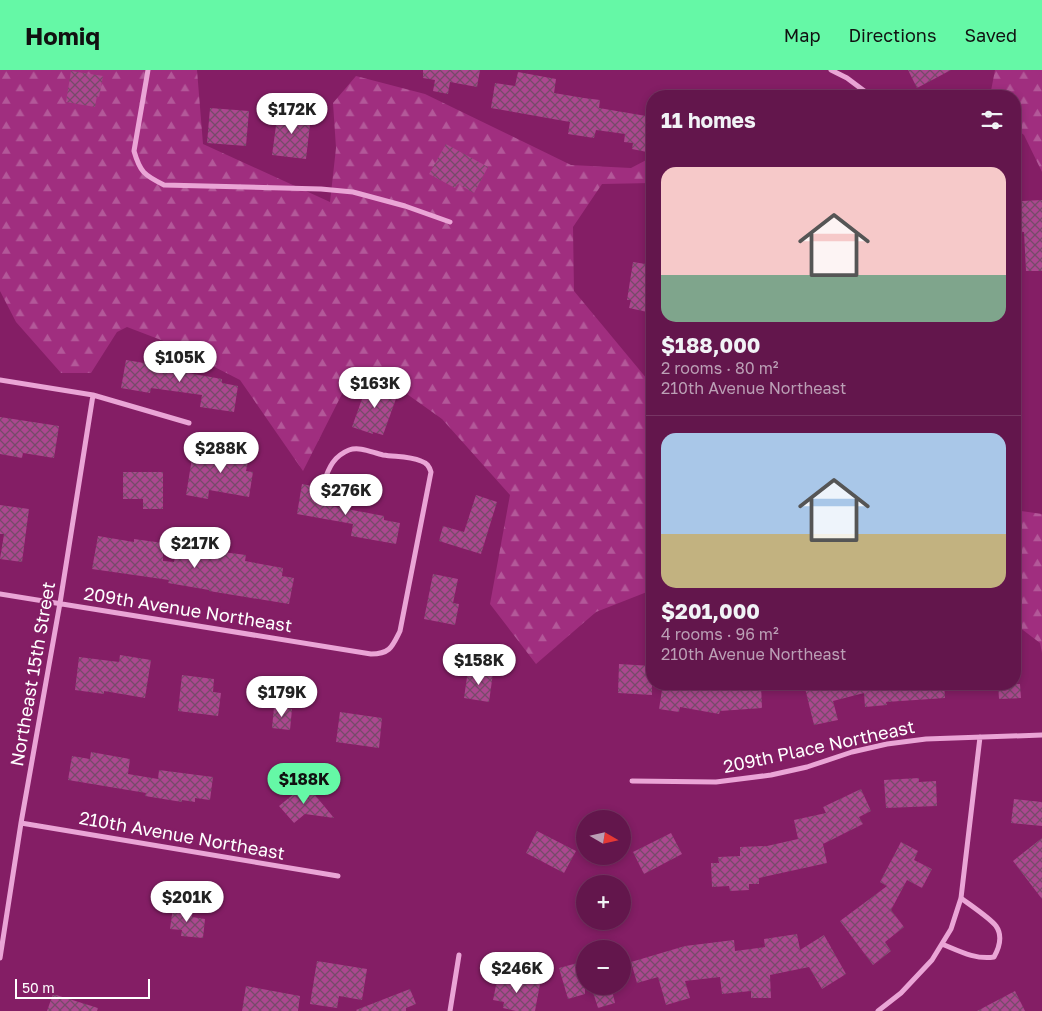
<!DOCTYPE html>
<meta charset="utf-8">
<style>
body{margin:0;font-family:"Golos Text",sans-serif;background:#691f53;color:#f1f3f6;height:100vh;display:flex;flex-direction:column;font-size:19px;white-space:nowrap}
*{box-sizing:border-box;margin:0}
p{font-size:16px;color:#bb9fb5}
.icon{flex:none;width:28px;height:28px;fill:none;stroke:currentColor;stroke-width:2;stroke-linecap:round;stroke-linejoin:round}
.map{position:relative;flex:1;overflow:hidden}
.sheet{position:absolute;left:646px;top:20px;width:375px;height:600px;display:flex;flex-direction:column;background:#63164c;border-radius:20px;box-shadow:0 2px 8px #0003,0 0 0 1px #773564}
.sheet>*{flex:none}
.needle{width:32px;rotate:99deg}
.buttons{position:absolute;left:576px;top:740px;display:grid;gap:10px}
.buttons a{display:grid;place-items:center;width:55px;height:55px;border-radius:50%;background:#63164c;box-shadow:0 2px 8px #0003,0 0 0 1px #773564;font-size:25px}
.scale{position:absolute;left:15px;bottom:12px;width:135px;box-sizing:border-box;padding-left:5px;border:2px solid #fff;border-top:0;font-size:14px;line-height:18px;white-space:nowrap;color:#fff;-webkit-text-stroke:4px #841e65;paint-order:stroke}
.price{position:absolute;translate:-50% -42px;padding:0 11px;border-radius:18px;background:#fff;color:#222;font-size:16px;line-height:32px;filter:drop-shadow(0 1px 2px #0008)}
.price::after{content:'';position:absolute;left:50%;top:30px;width:15px;height:11px;margin-left:-8px;background:inherit;clip-path:polygon(0 0,100% 0,50% 100%)}
.price.selected{background:#65f8a6;color:#111}
ul{padding:0;list-style:none}
li{display:grid;align-content:center;gap:10px;height:265px;padding:0 15px}
li+li{border-top:1px solid #773564}
li span{display:grid;place-items:center;height:155px;border-radius:15px;color:#555}
li>.icon{margin-inline-start:auto}
span .icon{width:90px;height:90px;fill:#fffc;stroke-width:1}
li b{font-size:21px}
h2{display:flex;justify-content:space-between;align-items:center;height:60px;padding:0 15px;font-size:21px}
header{display:flex;align-items:center;gap:30px;box-sizing:border-box;height:70px;padding:0 25px;background:#65f8a6;color:#111}
header strong{font-size:24px}
nav{display:flex;gap:28px;margin-inline-start:auto;font-size:18px}
.map>svg:first-child{display:block}
.forest{fill:url(#forest-firs)}
.building{fill:url(#building-cross-hatch)}
.lines{fill:none;stroke-linecap:round;stroke-linejoin:round}
.street{stroke:#eaa5d6;stroke-width:5}
.labels{text-anchor:middle;stroke-width:4.5;stroke-linejoin:round;paint-order:stroke}
.street-label{font-size:18px;fill:#fff;stroke:#841e65}
</style>
<header>
<strong>Homiq</strong>
<nav><a>Map</a><a>Directions</a><a>Saved</a></nav>
</header>
<div class="map">
<svg width="1042" height="941" viewBox="0 0 1042 941">
<defs>
<pattern id="forest-firs" width="22" height="20" patternUnits="userSpaceOnUse" patternTransform="scale(1.25)"><rect width="22" height="20" fill="#a02e7f"/><path d="M5 1l3.5 6h-7zM16 11l3.5 6h-7z" fill="#b35899"/></pattern>
<pattern id="building-cross-hatch" width="8" height="8" patternUnits="userSpaceOnUse" patternTransform="scale(1.25)"><rect width="8" height="8" fill="#ac478f"/><path d="M0 0l8 8M0 8l8-8" fill="none" stroke="#774a6a"/></pattern>
</defs>
<rect width="100%" height="100%" fill="#841e65"/>
<path class="forest" d="M0 0H197L203 74 330 132 336 78 333 33 356 6 425 24 571 95 631 98 652 87V113L602 114 573 157 574 221 652 315V520L596 542 536 594 490 534 510 425 442 349 376 302 343 322 303 401 240 310 197 288 182 278 127 257 117 262 91 303H61L16 252 0 221Z
M995 0H1042V102L1024 65 1015 58V26H990Z
M1015 440 1042 444V583L1040 573 1015 554Z"/>
<path class="building" d="M423 0H480L477 17 450 12 448 24 433 21 435 10 423 8Z
M908 0H951L917 18Z
M71 1 103 6 99 27 97 26 95 37 66 32Z
M518 2 556 9 554 23 584 28 600 30 599 38 652 47V83L632 79 633 73 624 72 625 64 596 60 594 68 568 64 570 52 491 38 495 13 515 16Z
M210 38 249 41 246 76 207 73Z
M278 41 311 46 306 89 272 85Z
M446 74 488 97 474 123 458 114 455 118 429 104Z
M1042 130V201H1026L1024 162H1015V138H1022V131Z
M633 192 652 195V243L629 238 631 230H627Z
M126 290 162 296 163 291 189 295 188 303 222 309V313L238 316 234 342 200 337 202 325 151 318 150 323 121 318Z
M368 312 398 323 383 365 373 362V364L352 357Z
M0 347 59 356 54 388 23 383 22 388 0 384Z
M232 374 251 377 246 401 253 402 249 427 209 420 208 429 186 425 193 382 230 388Z
M123 402H163V439H143V429H123Z
M302 414 333 420 331 436 384 446V450L400 453 396 474 351 466 353 454 297 444Z
M476 425 497 432 481 484 439 471 443 456 464 462Z
M0 435 29 439 22 492 0 489 4 464H0Z
M98 466 134 472V469L163 473V491L174 492 177 476 215 482V481L246 485 245 491 283 498 282 506 294 508 289 534 209 521V520L168 513 169 510 92 499Z
M433 504 458 509 453 533 459 534 455 555 424 549Z
M120 585 151 590 145 628 104 621V624L75 620 79 587 119 592Z
M619 594 652 596V625L618 623Z
M468 600 493 603 489 632 464 628Z
M182 605 214 609 213 622 221 623 218 646 178 641Z
M663 614H761L762 638 720 641 719 644 680 637 679 642 659 639Z
M804 614H944L945 628 886 632 887 635 865 637 864 623 833 631 838 650 814 655Z
M998 614H1020L1021 628 999 629Z
M274 637 292 639 290 660 272 658Z
M340 642 382 648 379 678 336 672Z
M91 682 130 689 128 704 158 709 159 700 213 707 210 730 195 728V732L182 730V732L145 726 146 723 68 710 72 686 90 689Z
M919 708V712L936 711 937 736 886 738 884 710Z
M306 714 334 748 305 744 294 753 279 736Z
M861 719 871 741 859 747 863 754 823 774 827 793 759 808V814H749V820L730 821 729 816 712 817 711 793H719L718 787 740 786V777L767 776 798 769 794 750 826 743 823 737Z
M1014 729 1042 732V756L1011 753Z
M537 761 576 781 564 803 526 783Z
M671 763 682 784 644 804 633 782Z
M1042 768V829L1013 791Z
M901 772 918 781 914 790 932 799 922 818 907 810 891 840 904 857 885 872 891 881 873 895 840 851 887 816 880 812Z
M173 837 193 839 192 847 205 849 203 868 181 866 182 860 170 859Z
M797 864 800 880 824 865 846 904 822 919 809 897 770 905 771 928H751V921L722 924 720 907 685 911 690 928 666 935 658 907 637 913 631 892 685 876 734 870 735 881 765 877 764 869Z
M317 891 367 899 362 930 339 926 337 938 310 934Z
M585 891V924L568 929 559 898Z
M498 906 540 914 535 941H516L503 938 504 932 493 930Z
M246 916 300 926 298 941H242Z
M591 916H611L615 933 598 938Z
M410 919 416 934 406 938V941H357L356 940Z
M1015 921 1025 941H977Z
M53 924 98 938 97 941H47Z"/>
<g class="lines">
<path class="street" d="M148 0 134 81C140 102 144 105 164 115L321 119 353 122 405 136 450 152
M831 0 847 8 871 26
M0 310 93 325 189 353
M0 524 371 584C390 584 392 577 400 561L431 402C429 396 427 393 421 391 409 386 396 387 383 385 373 383 360 376 349 380 334 386 329 397 324 412
M632 711 716 712 771 705 807 697 852 682 887 674 926 669 1042 665
M21 753 338 806
M942 874C959 881 976 890 994 887 999 878 1003 866 996 856 990 848 970 835 961 828
M0 888 21 753 60 533 93 325
M450 941 459 885
M878 941 901 923 932 890 951 859 961 828 980 667"/>
</g>
<g class="labels">
<g class="street-label">
<text transform="translate(188 540) rotate(9)" y="6">209th Avenue Northeast</text>
<text transform="translate(33 604) rotate(-80)" y="6">Northeast 15th Street</text>
<text transform="translate(819 677) rotate(-12)" y="6">209th Place Northeast</text>
<text transform="translate(182 766) rotate(10)" y="6">210th Avenue Northeast</text>
</g>
</g>
</svg>
<div class="buttons">
<a><svg class="needle" viewBox="-14 -14 28 28"><path d="M0-13l5 13h-10z" fill="#e53935"/><path d="M0 13l5-13h-10z" fill="#bb9fb5"/></svg></a>
<a>+</a>
<a>−</a>
</div>
<div class="scale">50 m</div>
<b class="price" style="left:292px;top:65px">$172K</b>
<b class="price" style="left:180px;top:313px">$105K</b>
<b class="price" style="left:375px;top:339px">$163K</b>
<b class="price" style="left:221px;top:404px">$288K</b>
<b class="price" style="left:346px;top:446px">$276K</b>
<b class="price" style="left:195px;top:499px">$217K</b>
<b class="price" style="left:479px;top:616px">$158K</b>
<b class="price" style="left:282px;top:648px">$179K</b>
<b class="price selected" style="left:304px;top:735px">$188K</b>
<b class="price" style="left:187px;top:853px">$201K</b>
<b class="price" style="left:517px;top:924px">$246K</b>
<section class="sheet">
<h2>11 homes<svg class="icon" aria-label="filters" viewBox="0 0 24 24"><path d="M4 7h16M4 17h16"/><circle cx="9" cy="7" r="2"/><circle cx="15" cy="17" r="2"/></svg></h2>
<ul>
<li><span style="background:linear-gradient(#f6c9c9 70%,#7fa58c 0)"><svg class="icon" aria-label="home" viewBox="0 0 24 24"><path d="M3 11l9-7 9 7M6 9v11h12V9"/></svg></span><div><b>$188,000</b><p>2 rooms · 80 m²</p><p>210th Avenue Northeast</p></div></li>
<li><span style="background:linear-gradient(#a9c7e8 65%,#c2b280 0)"><svg class="icon" aria-label="home" viewBox="0 0 24 24"><path d="M3 11l9-7 9 7M6 9v11h12V9"/></svg></span><div><b>$201,000</b><p>4 rooms · 96 m²</p><p>210th Avenue Northeast</p></div></li>
</ul>
</section>
</div>
